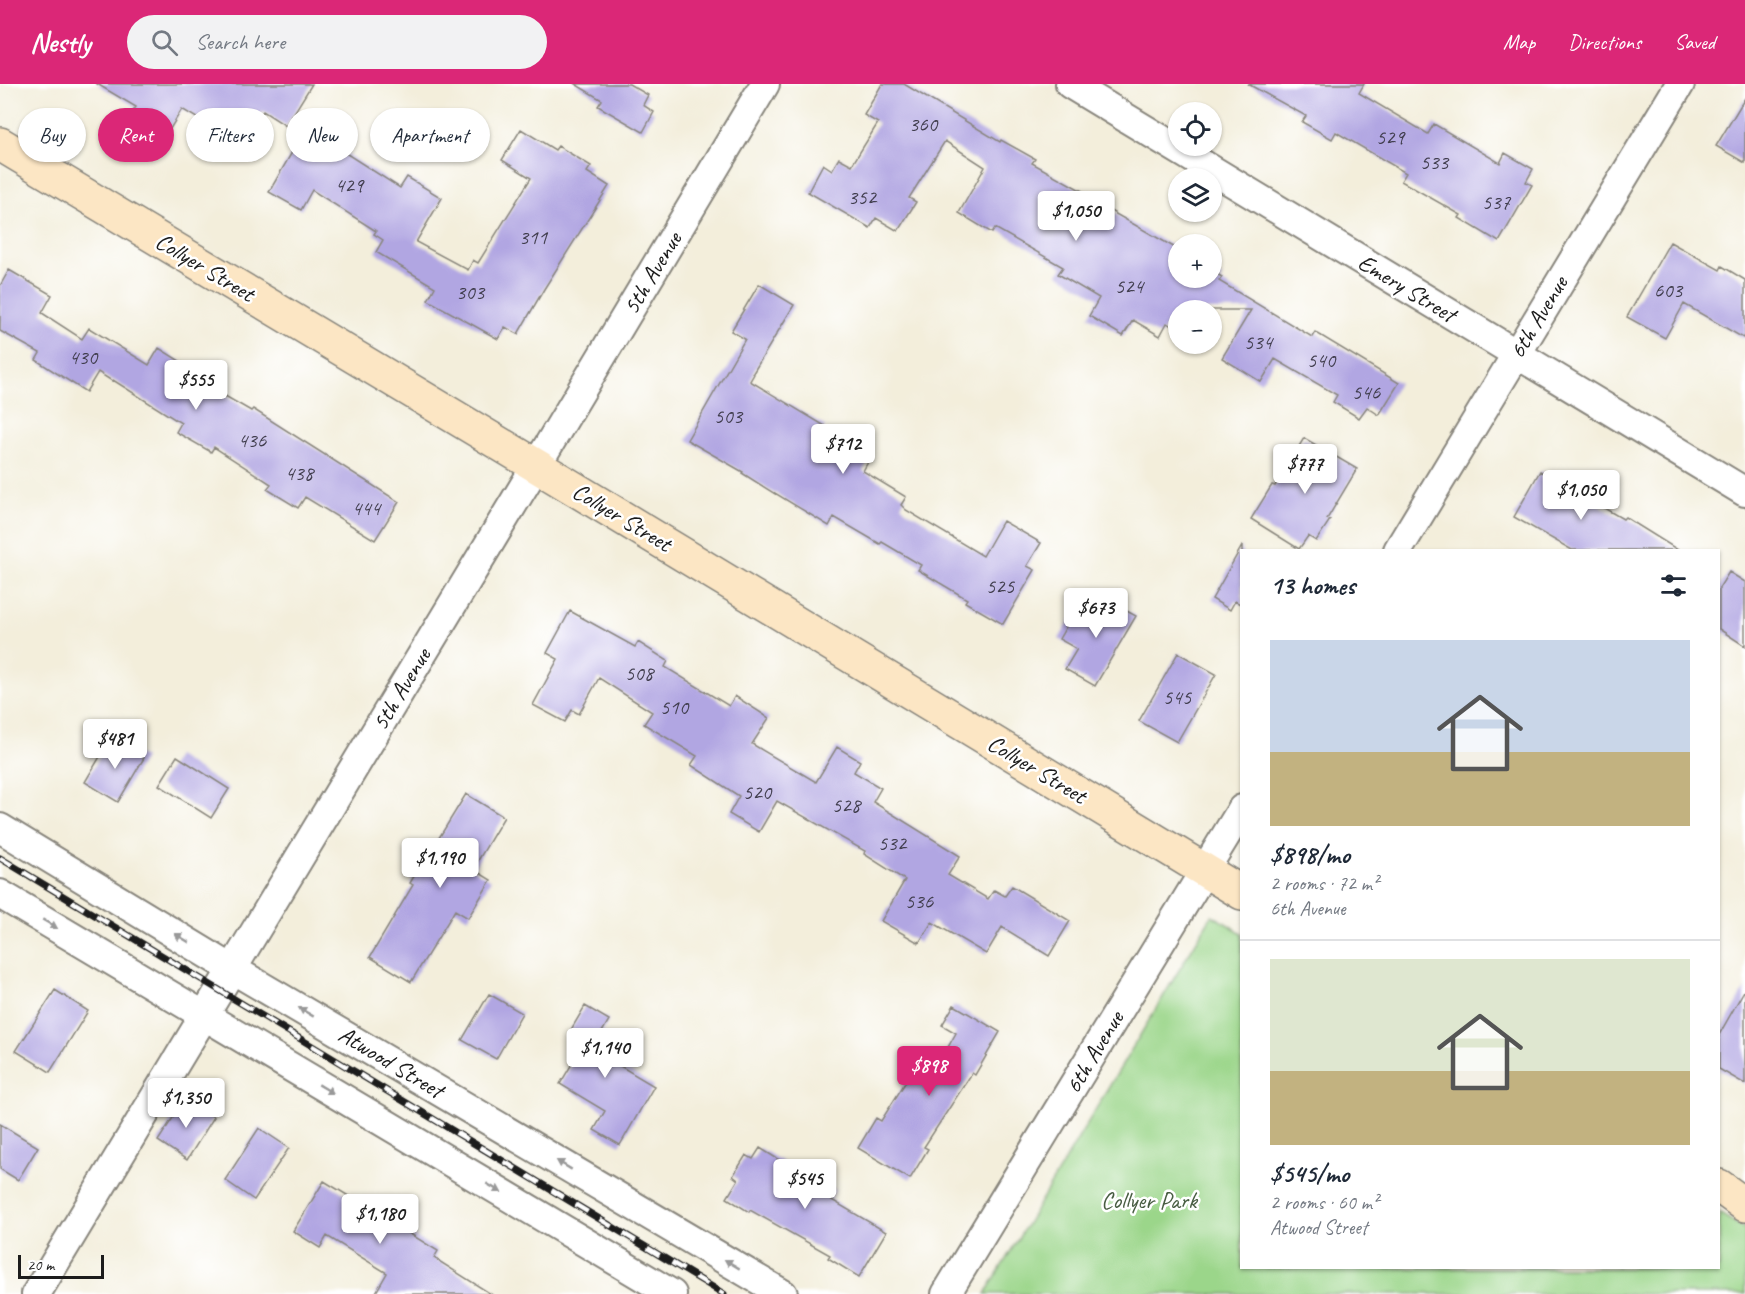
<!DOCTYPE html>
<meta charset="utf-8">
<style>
body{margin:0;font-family:Caveat,sans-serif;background:#f2f2f3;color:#1f2937;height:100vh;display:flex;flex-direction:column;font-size:22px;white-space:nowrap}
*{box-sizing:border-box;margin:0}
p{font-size:20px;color:#747a83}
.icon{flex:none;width:33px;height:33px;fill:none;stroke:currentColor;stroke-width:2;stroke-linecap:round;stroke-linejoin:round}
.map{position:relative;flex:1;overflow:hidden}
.details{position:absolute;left:1240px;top:465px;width:480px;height:720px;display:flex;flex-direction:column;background:#fff;border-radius:0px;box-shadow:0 2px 4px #0004}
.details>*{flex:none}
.top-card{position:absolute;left:18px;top:24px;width:570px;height:54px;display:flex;gap:12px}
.controls{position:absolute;left:1168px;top:18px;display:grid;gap:12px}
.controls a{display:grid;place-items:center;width:54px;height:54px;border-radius:50%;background:#fff;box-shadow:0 2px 4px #0004;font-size:30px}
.scale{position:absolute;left:18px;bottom:15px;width:86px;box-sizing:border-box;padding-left:6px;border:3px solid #1c1c1c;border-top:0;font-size:16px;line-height:21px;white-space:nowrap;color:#1c1c1c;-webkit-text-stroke:4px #fff;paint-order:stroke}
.price{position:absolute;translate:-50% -51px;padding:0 14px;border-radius:6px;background:#fff;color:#222;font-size:20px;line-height:39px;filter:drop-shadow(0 2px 3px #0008)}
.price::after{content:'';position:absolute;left:50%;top:36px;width:18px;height:14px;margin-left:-9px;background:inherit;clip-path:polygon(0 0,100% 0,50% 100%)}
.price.active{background:#db2777;color:#fff}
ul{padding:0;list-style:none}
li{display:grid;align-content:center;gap:12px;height:318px;padding:0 30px}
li+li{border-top:2px solid #e0e1e3}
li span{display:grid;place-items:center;height:186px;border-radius:0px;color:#555}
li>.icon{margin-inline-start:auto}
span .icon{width:108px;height:108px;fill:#fffc;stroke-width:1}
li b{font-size:26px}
h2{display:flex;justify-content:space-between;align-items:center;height:72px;padding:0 30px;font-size:26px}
.tag{padding:0 21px;border-radius:27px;background:#fff;box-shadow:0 2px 4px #0004;font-size:21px;line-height:54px}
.tag.active{background:#db2777;color:#fff}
header{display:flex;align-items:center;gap:36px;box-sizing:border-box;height:84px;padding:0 30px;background:#db2777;color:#fff}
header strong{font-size:28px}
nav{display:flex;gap:33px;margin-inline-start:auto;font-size:21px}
.search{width:420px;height:54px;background:#f2f2f3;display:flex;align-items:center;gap:15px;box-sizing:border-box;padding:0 21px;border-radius:33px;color:#747a83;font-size:22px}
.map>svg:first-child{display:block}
.green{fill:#9bd68a;stroke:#5c7953;stroke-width:1.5}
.building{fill:#b1a6e2}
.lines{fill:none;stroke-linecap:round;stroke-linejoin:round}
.street-casing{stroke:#88857c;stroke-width:32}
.secondary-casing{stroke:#88857c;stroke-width:36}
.street{stroke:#fff;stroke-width:28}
.secondary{stroke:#fce6c4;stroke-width:33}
.rail-casing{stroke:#1c1c1c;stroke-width:7}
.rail{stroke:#fff;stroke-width:4.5;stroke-dasharray:14;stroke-linecap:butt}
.oneway{fill:#999}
.labels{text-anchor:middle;stroke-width:5;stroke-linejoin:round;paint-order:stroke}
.number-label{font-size:21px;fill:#413e4e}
.street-label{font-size:24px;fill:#1c1c1c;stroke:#fff}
.park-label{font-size:24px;fill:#485d42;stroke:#fff}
</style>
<header>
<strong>Nestly</strong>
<div class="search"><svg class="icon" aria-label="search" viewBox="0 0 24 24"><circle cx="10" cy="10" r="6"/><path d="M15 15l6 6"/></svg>Search here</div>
<nav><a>Map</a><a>Directions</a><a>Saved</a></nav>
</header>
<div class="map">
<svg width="1745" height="1210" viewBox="0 0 1745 1210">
<rect width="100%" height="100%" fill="#fff"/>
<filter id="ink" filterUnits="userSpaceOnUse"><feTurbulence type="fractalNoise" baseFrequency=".0167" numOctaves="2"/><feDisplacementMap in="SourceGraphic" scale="12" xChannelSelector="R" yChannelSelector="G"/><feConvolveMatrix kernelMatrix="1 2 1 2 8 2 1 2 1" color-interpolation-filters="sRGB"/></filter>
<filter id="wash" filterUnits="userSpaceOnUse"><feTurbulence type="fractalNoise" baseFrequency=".008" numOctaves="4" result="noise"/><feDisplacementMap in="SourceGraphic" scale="24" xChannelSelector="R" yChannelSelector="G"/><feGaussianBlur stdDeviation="1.35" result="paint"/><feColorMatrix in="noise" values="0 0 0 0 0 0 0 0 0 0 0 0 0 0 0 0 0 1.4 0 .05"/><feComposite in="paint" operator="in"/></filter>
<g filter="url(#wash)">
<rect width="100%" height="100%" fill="#f3eedb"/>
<path class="green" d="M1212 831 1242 849V1184H1719V1129L1745 1145V1210H985Z"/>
<g id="blocks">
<path class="building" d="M97 0H312L286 42 263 27 257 37 248 32 233 56 182 25 167 50 132 29 136 23Z
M575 0H629L648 11 643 21 654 28 643 48 598 22 602 16Z
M882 0H904L1000 58 1001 56 1035 75 1032 79 1086 109 1084 112 1179 166V194H1212V187L1222 193 1219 197 1312 253 1315 248 1399 299 1379 331 1367 323 1359 334 1333 318 1337 311 1275 275 1261 298 1222 274 1251 226H1179V247L1167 239 1160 252 1133 236 1123 252 1089 232 1099 214 1058 190 1063 183 995 144 992 149 959 129 985 83 945 57 909 114 916 118 898 147 876 134 870 144 808 108 823 80 832 86 839 74 852 81 878 39 864 31Z
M1248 0H1364L1359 9 1428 50 1434 40 1500 79 1505 69 1533 85 1526 98 1532 101 1499 158 1459 134 1461 131 1401 97 1406 89 1336 48 1332 55 1302 38 1306 32Z
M1745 14V79L1716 62Z
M310 37 341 54 336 63 400 104 407 93 442 114 416 158 468 186 473 176 478 179 531 94 502 76 521 45 555 66 558 62 591 82 587 88 609 102 544 205 518 250 505 243 498 255 428 216 435 203 376 168 383 156 374 150 376 147 312 106 301 126 269 108Z
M1670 158 1720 186 1722 182 1745 196V255L1684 220 1665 254 1627 233Z
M9 186 52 211 42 229 82 255 89 244 149 281 159 264 191 284 187 290 251 327 253 325 399 418 375 456 305 413 298 424 267 405 271 400 214 363 211 368 176 348 181 339 113 296 112 297 98 288 86 308 36 276 40 269 0 247V202Z
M759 200 794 221 753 289 754 290 750 297 825 342 821 348 868 378 863 387 906 413 901 421 906 426 983 472 1003 437 1041 459 1027 482 1035 486 1003 540 965 518 967 515 918 486 921 481 882 458 880 460 834 433 829 442 775 409V410L742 389 743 388 687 356 745 255 731 247Z
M1304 354 1357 385 1327 435 1330 436 1316 457 1308 452 1299 465 1251 435 1272 401 1275 402Z
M1540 387 1623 435 1625 433 1678 466H1572L1514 433Z
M1242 462V521L1235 517 1230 526 1212 515Z
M1729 488 1745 498V562L1719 545V504Z
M1103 514 1136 532 1095 602 1065 585 1077 565 1059 555 1078 522 1093 532Z
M570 527 635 563 638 558 668 577 665 583 729 622 735 612 769 634 752 660 816 698 837 663 860 677 854 688 881 704 873 718 960 772 948 791 988 815 994 806 1005 812 1012 802 1070 837 1049 872 1002 843 986 870 932 838 919 859 881 837 905 796 864 770 865 767 777 717 759 748 729 730 739 712 691 681 697 672 644 640 652 628 599 594 579 630 572 626 565 638 533 621 558 575 547 569Z
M1178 569 1216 590 1177 658 1139 637Z
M111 654 144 674 118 718 85 698Z
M177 672 229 705 211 734 159 701Z
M466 710 504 733 473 785 491 796 468 834 455 826 411 898 370 873 413 801 410 799 432 762H434Z
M1745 905V1000L1719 985V951Z
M55 906 88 927 50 988 16 967Z
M489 910 522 929 496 975 462 956Z
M954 921 1000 948 975 991 972 989 924 1063 928 1065 910 1095 858 1064 876 1034 881 1037 910 991 926 1002 956 949 942 941Z
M585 922 609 936 602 948 615 955 605 971 611 974 610 976 654 1002 620 1061 594 1046 605 1027 560 1000 585 958 569 949Z
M185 1015 214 1033 187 1076 158 1057Z
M0 1040 38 1063 18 1096 0 1085Z
M259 1044 289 1064 254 1116 225 1096Z
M760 1064 803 1091 804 1089 835 1106 830 1115 886 1148 859 1193 828 1174 830 1171 750 1126 749 1128 727 1114 738 1096 733 1092 746 1071 753 1075Z
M324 1097 360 1119 364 1113 385 1126 381 1132 438 1167 434 1174 491 1210H375L387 1189 327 1152 320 1164 293 1147Z"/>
</g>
</g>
<g filter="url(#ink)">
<use href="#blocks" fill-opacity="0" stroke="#88857c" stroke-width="1.5"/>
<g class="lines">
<defs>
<path id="street" d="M1070 0 1745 408
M1398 466 1680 0
M0 744 232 885 783 1210
M0 810 672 1210
M36 1210 536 382 765 0
M946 1210 1242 725"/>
<path id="secondary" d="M0 60 570 402 1242 809
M1719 1102 1745 1121"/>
</defs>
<use href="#street" class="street-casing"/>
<use href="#secondary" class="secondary-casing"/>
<use href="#street" class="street"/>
<use href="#secondary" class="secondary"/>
<defs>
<path id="rail" d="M0 774 724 1210"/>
</defs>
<use href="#rail" class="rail-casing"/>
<use href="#rail" class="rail"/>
</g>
<defs><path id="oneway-solid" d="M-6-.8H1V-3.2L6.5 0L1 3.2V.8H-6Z" transform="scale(1.5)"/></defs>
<g class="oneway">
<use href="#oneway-solid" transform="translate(50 840) rotate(31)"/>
<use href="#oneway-solid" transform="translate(182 854) rotate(-149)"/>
<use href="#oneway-solid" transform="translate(306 928) rotate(-149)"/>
<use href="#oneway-solid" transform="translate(326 1005) rotate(31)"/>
<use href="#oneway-solid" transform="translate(564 1081) rotate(-149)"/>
<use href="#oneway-solid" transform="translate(494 1104) rotate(31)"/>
<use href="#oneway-solid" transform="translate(732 1180) rotate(-149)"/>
</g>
</g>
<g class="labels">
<g class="number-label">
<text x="923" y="47">360</text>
<text x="1390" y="60">529</text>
<text x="1434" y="85">533</text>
<text x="349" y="108">429</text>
<text x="862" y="120">352</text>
<text x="1496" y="125">537</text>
<text x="533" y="160">311</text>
<text x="1129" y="209">524</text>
<text x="1668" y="213">603</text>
<text x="470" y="215">303</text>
<text x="1258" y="265">534</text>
<text x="83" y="280">430</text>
<text x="1321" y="283">540</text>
<text x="1366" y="315">546</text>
<text x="728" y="339">503</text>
<text x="252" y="363">436</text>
<text x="299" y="396">438</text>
<text x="366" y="431">444</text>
<text x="1000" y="509">525</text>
<text x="639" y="596">508</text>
<text x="1177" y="620">545</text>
<text x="674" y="630">510</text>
<text x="757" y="715">520</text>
<text x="846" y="728">528</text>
<text x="892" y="766">532</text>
<text x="919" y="824">536</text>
</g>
<g class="street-label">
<text transform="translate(205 183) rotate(31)" y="8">Collyer Street</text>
<text transform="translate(652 189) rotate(-59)" y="8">5th Avenue</text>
<text transform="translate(1407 204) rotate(31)" y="8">Emery Street</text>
<text transform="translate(1538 233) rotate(-59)" y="8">6th Avenue</text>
<text transform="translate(622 433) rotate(31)" y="8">Collyer Street</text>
<text transform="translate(401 605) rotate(-59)" y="8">5th Avenue</text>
<text transform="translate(1037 685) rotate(31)" y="8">Collyer Street</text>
<text transform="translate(1094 968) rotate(-59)" y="8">6th Avenue</text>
<text transform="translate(391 978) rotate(31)" y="8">Atwood Street</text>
</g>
<g class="park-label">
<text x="1149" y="1124">Collyer Park</text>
</g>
</g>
</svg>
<div class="controls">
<a><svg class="icon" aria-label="locate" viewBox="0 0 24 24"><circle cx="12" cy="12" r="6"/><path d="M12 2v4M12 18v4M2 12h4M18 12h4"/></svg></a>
<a><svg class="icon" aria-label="layers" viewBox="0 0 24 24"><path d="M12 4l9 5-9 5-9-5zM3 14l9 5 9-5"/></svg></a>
<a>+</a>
<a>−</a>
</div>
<div class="scale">20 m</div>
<b class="price" style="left:1076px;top:158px">$1,050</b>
<b class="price" style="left:196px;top:327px">$555</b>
<b class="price" style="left:843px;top:391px">$712</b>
<b class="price" style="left:1305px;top:411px">$777</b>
<b class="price" style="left:1581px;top:437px">$1,050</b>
<b class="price" style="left:1096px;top:555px">$673</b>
<b class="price" style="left:115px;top:686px">$481</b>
<b class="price" style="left:440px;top:805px">$1,190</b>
<b class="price" style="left:605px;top:995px">$1,140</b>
<b class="price active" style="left:929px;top:1013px">$898</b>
<b class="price" style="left:186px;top:1045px">$1,350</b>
<b class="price" style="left:805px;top:1126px">$545</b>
<b class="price" style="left:380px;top:1161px">$1,180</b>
<div class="top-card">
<a class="tag">Buy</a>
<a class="tag active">Rent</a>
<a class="tag">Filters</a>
<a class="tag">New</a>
<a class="tag">Apartment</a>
</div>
<section class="details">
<h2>13 homes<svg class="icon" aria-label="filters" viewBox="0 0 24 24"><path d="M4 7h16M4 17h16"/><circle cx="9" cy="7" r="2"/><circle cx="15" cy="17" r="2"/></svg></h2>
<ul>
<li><span style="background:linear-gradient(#c9d6e8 60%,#c2b280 0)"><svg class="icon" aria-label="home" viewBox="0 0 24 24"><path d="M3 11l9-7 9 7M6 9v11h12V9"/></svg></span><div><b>$898/mo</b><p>2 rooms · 72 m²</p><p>6th Avenue</p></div></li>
<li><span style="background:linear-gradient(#dfe7d0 60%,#c2b280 0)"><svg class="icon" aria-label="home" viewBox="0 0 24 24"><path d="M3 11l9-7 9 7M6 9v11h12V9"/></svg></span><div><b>$545/mo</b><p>2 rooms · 60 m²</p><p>Atwood Street</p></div></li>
</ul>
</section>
</div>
